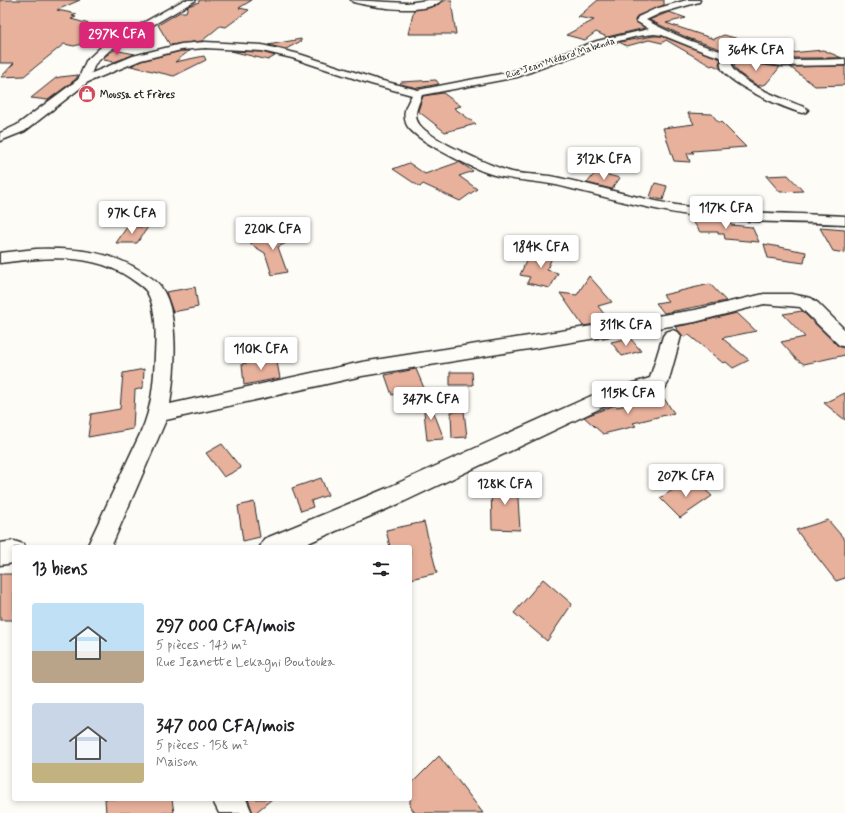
<!DOCTYPE html>
<html lang="fr">
<meta charset="utf-8">
<style>
body{margin:0;font-family:Mynerve,sans-serif;background:#f2f2f2;color:#202124;height:100vh;display:flex;flex-direction:column;font-size:15px;white-space:nowrap}
*{box-sizing:border-box;margin:0}
p{font-size:13px;color:#757577}
.icon{flex:none;width:22px;height:22px;fill:none;stroke:currentColor;stroke-width:2;stroke-linecap:round;stroke-linejoin:round}
.map{position:relative;flex:1;overflow:hidden}
.side{position:absolute;left:12px;top:545px;width:400px;height:256px;display:flex;flex-direction:column;background:#fff;border-radius:4px;box-shadow:0 2px 6px #0003}
.side>*{flex:none}
.price{position:absolute;translate:-50% -34px;padding:0 9px;border-radius:4px;background:#fff;color:#222;font-size:13px;line-height:26px;filter:drop-shadow(0 1px 2px #0008)}
.price::after{content:'';position:absolute;left:50%;top:24px;width:12px;height:9px;margin-left:-6px;background:inherit;clip-path:polygon(0 0,100% 0,50% 100%)}
.price.selected{background:#db2777;color:#fff}
ul{padding:0;list-style:none}
li{display:flex;align-items:center;gap:12px;height:100px;padding:0 20px}
li span{display:grid;place-items:center;flex:none;width:112px;height:80px;border-radius:4px;color:#555}
li>.icon{margin-inline-start:auto}
span .icon{width:48px;height:48px;fill:#fffc;stroke-width:1}
li b{font-size:17px}
h2{display:flex;justify-content:space-between;align-items:center;height:48px;padding:0 20px;font-size:17px}
.map>svg:first-child{display:block}
.building{fill:#e7b19c;stroke:#2b2b2b}
.lines{fill:none;stroke-linecap:round;stroke-linejoin:round}
.street-casing{stroke:#2b2b2b;stroke-width:3}
.secondary-casing{stroke:#2b2b2b;stroke-width:3}
.street{fill:#fdfcf7;fill-rule:evenodd}
.secondary{fill:#fdfcf7;fill-rule:evenodd}
.labels{text-anchor:middle;stroke-width:3.5;stroke-linejoin:round;paint-order:stroke}
.far-street-label{font-size:10px;fill:#2b2b2b;stroke:#fdfcf7}
.far-poi-label{font-size:10px;font-weight:bold;fill:#2b2b2b;stroke:#fdfcf7;text-anchor:start}
</style>
<div class="map">
<svg width="845" height="813" viewBox="0 0 845 813">
<rect width="100%" height="100%" fill="#fdfcf7"/>
<filter id="ink" filterUnits="userSpaceOnUse"><feTurbulence type="fractalNoise" baseFrequency=".025" numOctaves="2"/><feDisplacementMap in="SourceGraphic" scale="8" xChannelSelector="R" yChannelSelector="G"/><feConvolveMatrix kernelMatrix="1 2 1 2 8 2 1 2 1" color-interpolation-filters="sRGB"/></filter>
<g filter="url(#ink)">
<path class="building" d="M0 0H80L57 10 77 14 72 16 76 17 71 19 122 33 118 35 74 46 64 44 24 76 1 77 14 63H0Z
M199 0H252L239 8 249 10 226 27 220 26 202 41 170 45 158 25 180 12H186L188 6 199 2Z
M446 0H451L456 34H408L414 10 435 6Z
M598 0H664V5L637 16 635 21 645 28 607 37 596 32 585 40 566 35 594 20 578 17Z
M669 12 686 18 666 23 714 39 724 35 753 43 735 53H732L688 38 649 20Z
M654 36H662L721 59 719 64 721 69 713 65 711 66 666 40 662 43 649 40 627 46 619 42Z
M301 39V41L286 49 268 45Z
M114 50 135 54 114 62 104 60V57Z
M823 50 842 58H788L757 56Z
M181 51H189L175 62 204 56 206 60 174 76 131 66 141 61Z
M231 51 262 52 275 56 268 60Z
M735 62 780 67 766 84 758 86 740 74 734 67Z
M845 66V85L815 86 790 67Z
M78 75 76 79 48 100 31 98 56 78 60 77Z
M436 80 439 84 418 88 400 84 401 82Z
M443 93 461 106 454 108 476 124 445 132 418 111 423 96Z
M688 113 712 114 718 122H721L746 147 692 151 694 153H687L690 162 674 161 663 128 694 124Z
M459 162 473 171 459 176 477 189 460 201 423 184 420 187 393 169 409 163 425 174Z
M596 172 620 178 612 189 587 183Z
M788 175 803 191 780 192 766 176Z
M655 183 667 186 663 200 650 197Z
M691 218 729 221 731 225 752 227 759 242 725 239 724 234H718V232H700Z
M127 227H148L137 243H116Z
M820 228 845 230V253L833 251Z
M274 231 290 241 278 247 287 272 272 275 265 253 250 244Z
M546 243 556 247 547 270 558 273 550 288 527 283 530 277 520 275 527 259 537 261Z
M764 244 806 252 804 263 768 258Z
M589 276 612 302 598 306 610 322 583 326 560 293 577 295Z
M710 284 726 301 664 313 656 303 668 301 663 295Z
M195 287 198 307 173 312 166 292Z
M802 311 838 346 845 348V355L804 364 796 359 781 342 805 337 783 314Z
M737 313 756 331 722 338 749 360 733 368 726 362 723 363 689 335 684 337 675 327 695 323Z
M630 338 641 351 622 356 611 342Z
M276 357 280 378 244 385 242 364Z
M144 369 143 388 135 390 133 429 88 437 91 414 120 409 123 373Z
M416 369 424 388 392 395 385 375Z
M450 372H472L473 385H450Z
M426 392 444 439 427 440 422 393Z
M845 393V420L824 403Z
M663 397 674 413 633 423 636 426 603 434 584 417 615 405 617 407Z
M464 411 467 437 452 438 451 412Z
M222 444 241 468 224 477 206 453Z
M321 478 328 495 311 501 313 507 301 511 292 488Z
M692 478 712 496 680 518 660 498Z
M491 482 517 483 520 530 492 529Z
M254 502 260 537 243 541 238 506Z
M828 520 845 540V578L836 581 796 530Z
M424 522 437 573 410 579V547H390L386 530Z
M0 574H14V620H0Z
M543 579 572 604 547 641 514 613Z
M439 756 483 813H415L410 806V785Z
M105 799H172L174 813H106Z
M248 799H272L255 813H253Z"/>
<g class="lines">
<defs>
<path id="street" d="M687 0H700L699 2 661 13 646 20C672 34 702 47 732 54 769 62 807 60 845 59V65L783 66 734 60 732 62V68C747 87 784 99 806 108L808 110 806 112 802 113C786 109 724 83 721 66 720 63 722 60 724 58L707 53 662 35 654 34 638 36 603 45 517 77 422 95C419 104 412 115 419 124 430 140 493 167 512 172 526 175 541 174 555 177 595 185 635 198 676 205 731 214 789 213 845 216V224C801 222 756 223 712 218 659 213 608 197 556 185 532 180 508 181 485 172 469 166 410 138 406 123 402 112 407 104 412 95L371 84 292 58 262 51 205 48 181 50 141 60 88 82 25 131 0 141V133L17 125 80 78 133 56 181 44 205 42 262 45 299 54 379 80 418 90 511 72 597 41 649 29 636 21 638 17 655 9Z
M36 249C74 248 112 251 144 273 150 277 157 281 161 287 180 314 175 372 170 404L362 362 695 310 764 294H791L811 298 818 303 845 330V347L839 345 800 307 764 304 695 322 362 376 166 420 111 547H87L141 432C152 408 154 381 155 355 156 336 157 309 147 292 143 286 135 282 130 278 92 252 44 257 0 263V253Z
M672 330 678 332 681 336 668 383 665 388 605 406 403 502 299 547H260L264 539 387 488 591 396 650 378 663 336 666 332Z
M14 541 23 544 24 547H14V563L0 565V543Z
M212 799H246L252 813H219Z"/>
<path id="secondary" d="M184 0H196L110 50 95 64 88 82H80L78 80 86 61 102 46Z
M351 0 407 3 428 0H442C427 16 372 7 353 2Z"/>
</defs>
<use href="#street" class="street-casing"/>
<use href="#secondary" class="secondary-casing"/>
<use href="#street" class="street"/>
<use href="#secondary" class="secondary"/>
</g>
</g>
<defs>
<symbol id="shop-disc" viewBox="-11 -11 22 22"><circle r="9.5" fill="#d1495b" stroke="#fdfcf7"/><path d="M-5-2.5h2.3a2.7 3.5 0 0 1 5.4 0H5L5.5 6h-11ZM-1.5-2.5h3a1.5 2.3 0 0 0-3 0Z" fill="#fff"/></symbol>
</defs>
<g fill-rule="evenodd">
<use href="#shop-disc" x="77" y="84" width="20" height="20"/>
</g>
<g class="labels">
<g class="far-street-label">
<text transform="translate(560 57) rotate(-18)" y="4">Rue Jean Médard Mabenda</text>
</g>
<g class="far-poi-label">
<text x="100" y="98">Moussa et Frères</text>
</g>
</g>
</svg>
<b class="price selected" style="left:117px;top:56px">297K CFA</b>
<b class="price" style="left:756px;top:72px">364K CFA</b>
<b class="price" style="left:604px;top:181px">312K CFA</b>
<b class="price" style="left:726px;top:230px">117K CFA</b>
<b class="price" style="left:132px;top:235px">97K CFA</b>
<b class="price" style="left:273px;top:251px">220K CFA</b>
<b class="price" style="left:541px;top:269px">184K CFA</b>
<b class="price" style="left:626px;top:347px">311K CFA</b>
<b class="price" style="left:261px;top:371px">110K CFA</b>
<b class="price" style="left:628px;top:415px">115K CFA</b>
<b class="price" style="left:431px;top:421px">347K CFA</b>
<b class="price" style="left:686px;top:498px">207K CFA</b>
<b class="price" style="left:505px;top:506px">128K CFA</b>
<section class="side">
<h2>13 biens<svg class="icon" aria-label="filters" viewBox="0 0 24 24"><path d="M4 7h16M4 17h16"/><circle cx="9" cy="7" r="2"/><circle cx="15" cy="17" r="2"/></svg></h2>
<ul>
<li><span style="background:linear-gradient(#bfe0f5 60%,#b9a48a 0)"><svg class="icon" aria-label="home" viewBox="0 0 24 24"><path d="M3 11l9-7 9 7M6 9v11h12V9"/></svg></span><div><b>297 000 CFA/mois</b><p>5 pièces · 143 m²</p><p>Rue Jeanette Lekagni Boutouka</p></div></li>
<li><span style="background:linear-gradient(#c9d6e8 75%,#c2b280 0)"><svg class="icon" aria-label="home" viewBox="0 0 24 24"><path d="M3 11l9-7 9 7M6 9v11h12V9"/></svg></span><div><b>347 000 CFA/mois</b><p>5 pièces · 158 m²</p><p>Maison</p></div></li>
</ul>
</section>
</div>
